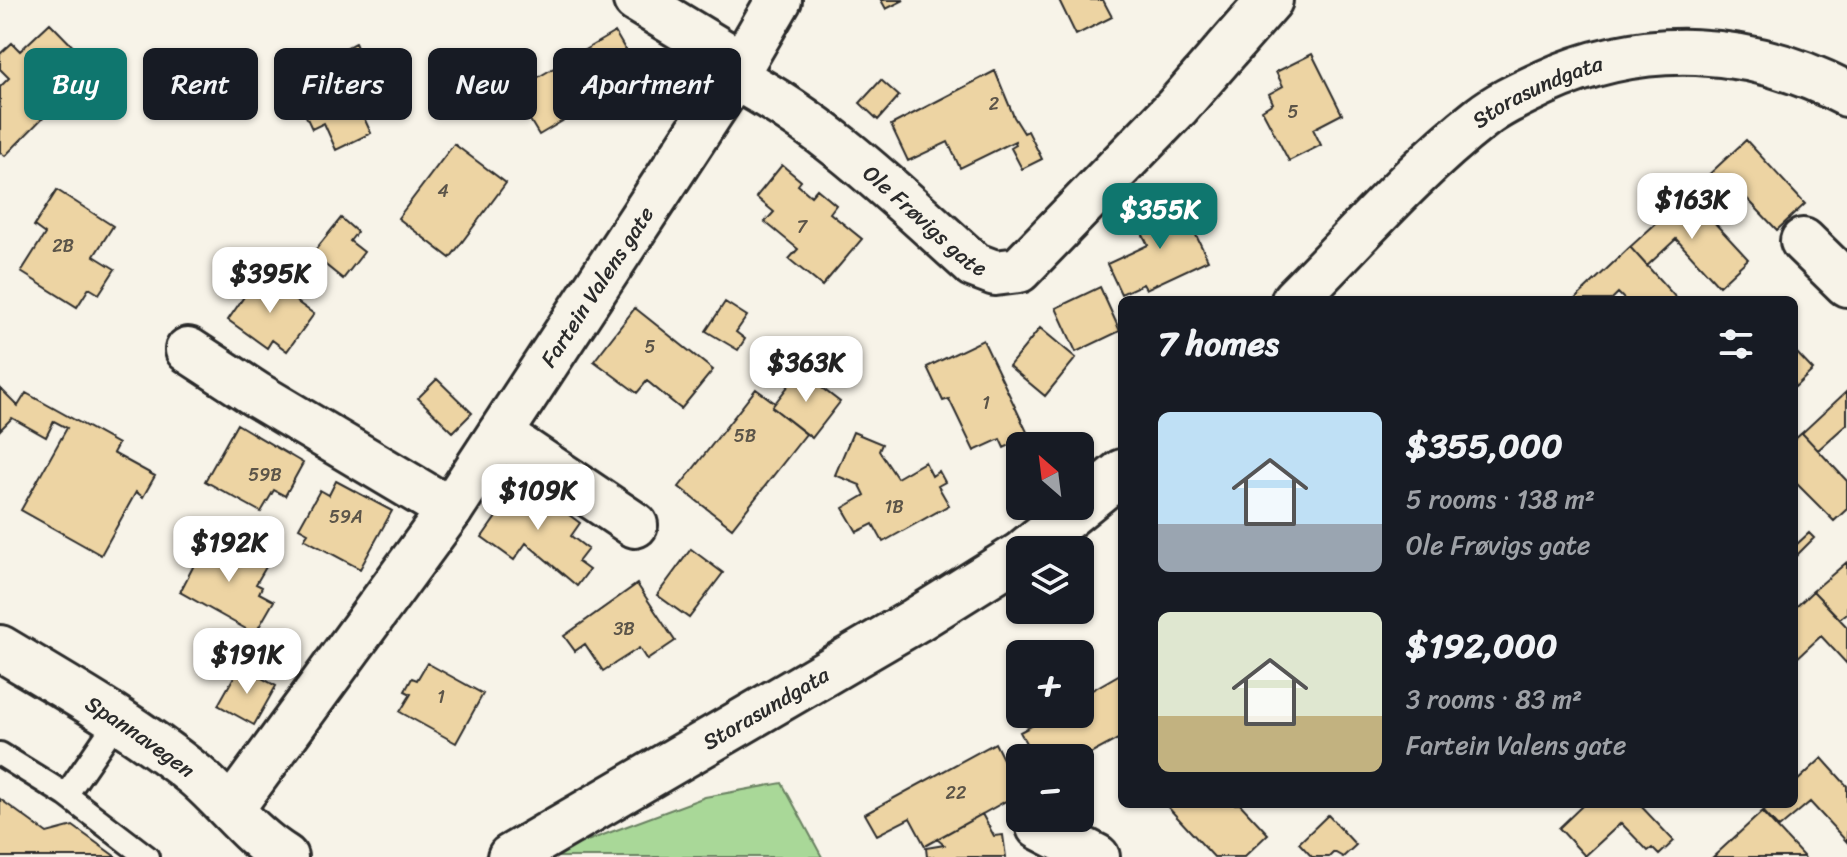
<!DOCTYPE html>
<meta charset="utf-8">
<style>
body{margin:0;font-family:Sriracha,sans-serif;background:#242831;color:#f1f3f6;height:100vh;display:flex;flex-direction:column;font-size:30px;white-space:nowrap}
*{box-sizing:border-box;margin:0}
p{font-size:26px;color:#9ea1a6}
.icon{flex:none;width:44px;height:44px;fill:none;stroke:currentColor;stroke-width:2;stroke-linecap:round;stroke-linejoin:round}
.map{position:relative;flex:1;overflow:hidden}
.side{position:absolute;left:1118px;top:296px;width:680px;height:512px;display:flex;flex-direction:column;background:#171b24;border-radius:12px;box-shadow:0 2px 6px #0004}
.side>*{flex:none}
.hud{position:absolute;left:24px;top:48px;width:760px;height:72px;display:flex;gap:16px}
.needle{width:52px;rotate:332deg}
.controls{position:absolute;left:1006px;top:432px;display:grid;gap:16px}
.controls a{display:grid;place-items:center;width:88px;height:88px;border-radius:12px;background:#171b24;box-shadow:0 2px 6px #0004;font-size:40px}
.price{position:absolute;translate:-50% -68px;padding:0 18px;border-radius:16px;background:#fff;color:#222;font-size:26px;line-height:52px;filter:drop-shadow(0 2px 4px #0008)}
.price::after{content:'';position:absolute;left:50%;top:48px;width:24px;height:18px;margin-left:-12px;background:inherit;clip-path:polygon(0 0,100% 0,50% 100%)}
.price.current{background:#0f766e;color:#fff}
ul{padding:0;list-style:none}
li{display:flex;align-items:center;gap:24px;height:200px;padding:0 40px}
li span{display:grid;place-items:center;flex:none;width:224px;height:160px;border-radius:12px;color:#555}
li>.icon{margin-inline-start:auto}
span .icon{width:96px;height:96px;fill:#fffc;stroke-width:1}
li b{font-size:34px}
h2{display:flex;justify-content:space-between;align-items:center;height:96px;padding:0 40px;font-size:34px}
.pill{padding:0 28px;border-radius:12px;background:#171b24;box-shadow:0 2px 6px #0004;font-size:28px;line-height:72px}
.pill.current{background:#0f766e;color:#fff}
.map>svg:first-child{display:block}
.green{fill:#a9d898;stroke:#6a8262;stroke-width:2}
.building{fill:#edd4a3;stroke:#2b2b2b;stroke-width:2}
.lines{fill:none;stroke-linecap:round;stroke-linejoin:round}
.service-casing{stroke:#2b2b2b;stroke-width:28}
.minor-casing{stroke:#2b2b2b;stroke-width:50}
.tertiary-casing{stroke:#2b2b2b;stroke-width:50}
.secondary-casing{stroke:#2b2b2b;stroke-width:50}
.service{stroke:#f7f3e8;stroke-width:22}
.minor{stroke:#f7f3e8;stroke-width:44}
.tertiary{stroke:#f7f3e8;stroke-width:44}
.secondary{stroke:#f7f3e8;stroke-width:44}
.labels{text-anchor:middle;stroke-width:8;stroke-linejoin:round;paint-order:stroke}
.number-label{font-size:18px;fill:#5c5549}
.street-label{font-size:22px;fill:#2b2b2b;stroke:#f7f3e8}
</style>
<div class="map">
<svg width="1847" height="857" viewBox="0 0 1847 857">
<rect width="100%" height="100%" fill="#f7f3e8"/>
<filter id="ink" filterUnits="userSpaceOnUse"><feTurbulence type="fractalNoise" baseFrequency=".0125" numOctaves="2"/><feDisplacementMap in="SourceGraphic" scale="16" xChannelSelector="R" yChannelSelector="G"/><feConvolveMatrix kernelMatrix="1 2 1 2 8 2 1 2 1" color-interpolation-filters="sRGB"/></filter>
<g filter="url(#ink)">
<path class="green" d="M782 783 822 857H544L705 797Z"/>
<path class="building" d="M881 0H904L886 9Z
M1059 0H1103L1112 17 1076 35Z
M50 23 93 67 5 156 0 152V87L9 78 0 69V54L12 43 20 51Z
M615 32 640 75 539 135 513 92Z
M355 43 358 50 362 48 384 95 359 107 371 133 336 150 324 123 312 129 290 82 345 57 342 50Z
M1312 54 1342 114 1313 129 1321 145 1289 161 1262 110 1273 103 1269 94 1283 86 1276 72Z
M995 71 1014 117 1024 133 1028 131 1042 159 1022 169 1011 148 1016 145 1015 141 960 168 948 142 908 161 891 125Z
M881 80 899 96 878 120 860 103Z
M1746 140 1805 204 1777 230 1734 185 1705 213 1688 194Z
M454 144 506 183 450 258 398 218Z
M782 165 801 181 798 185 811 196 817 189 836 205 830 213 862 239 822 286 789 259 798 249 765 222 774 212 756 197Z
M57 190 113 226 94 256 115 269 99 294 89 288 77 307 21 272 45 234 34 226Z
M1688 194 1748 259 1719 286 1676 239 1647 266 1630 247Z
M1179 200 1208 260 1146 289 1143 284 1121 294 1107 264 1148 245 1142 233 1150 229 1144 217Z
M341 218 357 232 350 241 364 252 343 279 312 254Z
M1630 247 1678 300H1625L1618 293 1611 300H1574Z
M259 275 314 314 287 351 272 340 267 348 228 320Z
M1100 287 1120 331 1076 352 1056 308Z
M725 302 747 316 736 332 745 339 738 350 706 331Z
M635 308 713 370 681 409 647 381 637 393 594 361Z
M1040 328 1076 358 1045 396 1009 366Z
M983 340 1029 436 1004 448 1000 439 974 451 949 399 943 401 927 367Z
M1794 350 1813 370 1795 387 1794 386Z
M800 371 840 402 812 438 772 407Z
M437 379 472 413 453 432 418 398Z
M0 388 18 406 26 393 118 444 113 453 155 476 143 497 136 492 101 555 21 510 67 428 54 421 46 437 12 418 0 430Z
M756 389 775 403 772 407 806 434 732 528 679 487Z
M1847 391V424L1818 450 1802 433Z
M237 424 303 463 285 496 274 490 261 512 205 481Z
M853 432 882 444 879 451 897 478 925 462 932 476 939 471 945 482 938 486 949 505 883 542 873 524 857 532 843 508 865 495 860 485 835 475Z
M1802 433 1847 481V509L1834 521 1794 481V440Z
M522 480 580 523 571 536 588 549 578 562 589 570 577 586 526 543 514 560 482 537Z
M336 481 392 511 360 569 304 539 308 533 299 528 320 490 329 495Z
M1809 533 1814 538 1794 558V541L1797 544Z
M209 536 230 547 234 541 250 550 247 557 266 567 256 584 262 587 259 593 274 601 255 634 180 592Z
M691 549 723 573 689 618 657 595Z
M1847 562V613L1840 619 1813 591Z
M637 584 675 641 647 660 639 648 603 671 585 644 575 651 564 636Z
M1813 591 1847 627V664L1821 636 1794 661V609Z
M427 663 483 694 456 743 400 712 411 694 405 691 412 678 417 680Z
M240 666 276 686 254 725 218 705Z
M1122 673V737L1083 758H1067L1063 751 1050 758H1034L1020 732 1054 714H1080V697Z
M995 743 1020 793 925 846 910 818 877 835 865 814Z
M1822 758 1847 786V842L1810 802 1779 828 1763 811 1771 804H1794V784Z
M0 799 47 833 73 826 116 857H0Z
M1165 804H1240L1268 834 1244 857H1214Z
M1584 804H1639L1674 841 1659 855 1652 848 1648 851 1621 823 1585 856 1559 828Z
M1762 812 1804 857H1713Z
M982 814 994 836 1003 835 1006 857H927L926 848 944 845 937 839Z
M1328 815 1356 845 1343 857 1334 852 1329 857H1312L1299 843Z"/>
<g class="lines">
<defs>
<path id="service" d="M0 754 66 795 147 857
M66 795 119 718"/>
<g id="minor">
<path d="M636 0 742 64"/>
<path id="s1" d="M734 77C825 124 898 197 974 265L995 273 1019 270 1177 107 1270 0"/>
<path d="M1803 241 1847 284"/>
<path d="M188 350 257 395 450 510"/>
<path d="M500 434 635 525"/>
<path id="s2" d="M231 809 450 510 734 77 779 0"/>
<path d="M1039 827 1097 857"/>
</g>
<g id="tertiary">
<path id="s3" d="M0 648C67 688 134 726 195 775 226 801 250 836 285 857"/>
</g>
<g id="secondary">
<path id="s4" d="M1294 300C1355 239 1413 171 1481 118 1500 103 1523 93 1544 83 1644 37 1750 43 1847 94"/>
<path d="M1026 550 1122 472"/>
<path id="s5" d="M510 857 916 620 1020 555"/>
</g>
</defs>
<use href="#service" class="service-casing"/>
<use href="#minor" class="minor-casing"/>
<use href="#tertiary" class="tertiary-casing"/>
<use href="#secondary" class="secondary-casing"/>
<use href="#service" class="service"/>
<use href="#minor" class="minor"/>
<use href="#tertiary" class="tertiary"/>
<use href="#secondary" class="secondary"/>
</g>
</g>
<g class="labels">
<g class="number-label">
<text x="994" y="110">2</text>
<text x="1293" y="118">5</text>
<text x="443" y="197">4</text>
<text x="802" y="233">7</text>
<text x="63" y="252">2B</text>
<text x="650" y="353">5</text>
<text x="986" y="409">1</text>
<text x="745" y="442">5B</text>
<text x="265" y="481">59B</text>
<text x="894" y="513">1B</text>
<text x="346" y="523">59A</text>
<text x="624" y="635">3B</text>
<text x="441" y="703">1</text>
<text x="956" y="799">22</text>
</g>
<g class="street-label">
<text dy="8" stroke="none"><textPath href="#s4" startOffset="324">Storasundgata</textPath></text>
<text dy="8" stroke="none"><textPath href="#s1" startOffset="240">Ole Frøvigs gate</textPath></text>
<text dy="8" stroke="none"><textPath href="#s2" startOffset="638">Fartein Valens gate</textPath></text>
<text dy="8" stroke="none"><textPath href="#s5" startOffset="296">Storasundgata</textPath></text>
<text dy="8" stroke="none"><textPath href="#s3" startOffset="166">Spannavegen</textPath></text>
</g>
</g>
</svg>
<div class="controls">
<a><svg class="needle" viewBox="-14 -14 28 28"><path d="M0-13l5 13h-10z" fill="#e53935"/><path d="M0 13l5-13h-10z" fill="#9ea1a6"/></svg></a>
<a><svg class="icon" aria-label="layers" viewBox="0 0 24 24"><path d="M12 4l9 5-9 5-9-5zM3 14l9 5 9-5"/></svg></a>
<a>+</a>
<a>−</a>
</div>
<b class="price" style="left:1692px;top:241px">$163K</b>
<b class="price current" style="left:1160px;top:251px">$355K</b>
<b class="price" style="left:270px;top:315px">$395K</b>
<b class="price" style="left:806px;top:404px">$363K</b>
<b class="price" style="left:538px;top:532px">$109K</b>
<b class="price" style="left:229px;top:584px">$192K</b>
<b class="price" style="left:247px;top:696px">$191K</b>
<div class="hud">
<a class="pill current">Buy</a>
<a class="pill">Rent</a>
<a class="pill">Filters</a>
<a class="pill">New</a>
<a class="pill">Apartment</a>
</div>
<section class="side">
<h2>7 homes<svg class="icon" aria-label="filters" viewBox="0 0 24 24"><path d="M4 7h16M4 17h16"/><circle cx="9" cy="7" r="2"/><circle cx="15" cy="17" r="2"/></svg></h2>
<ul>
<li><span style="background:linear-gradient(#bfe0f5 70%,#9aa5b1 0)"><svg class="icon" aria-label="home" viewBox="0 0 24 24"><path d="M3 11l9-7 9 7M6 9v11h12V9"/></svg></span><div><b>$355,000</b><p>5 rooms · 138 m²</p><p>Ole Frøvigs gate</p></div></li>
<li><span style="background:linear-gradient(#dfe7d0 65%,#c2b280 0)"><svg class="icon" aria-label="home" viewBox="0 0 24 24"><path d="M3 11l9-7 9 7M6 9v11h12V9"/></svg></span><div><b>$192,000</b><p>3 rooms · 83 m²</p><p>Fartein Valens gate</p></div></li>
</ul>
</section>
</div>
